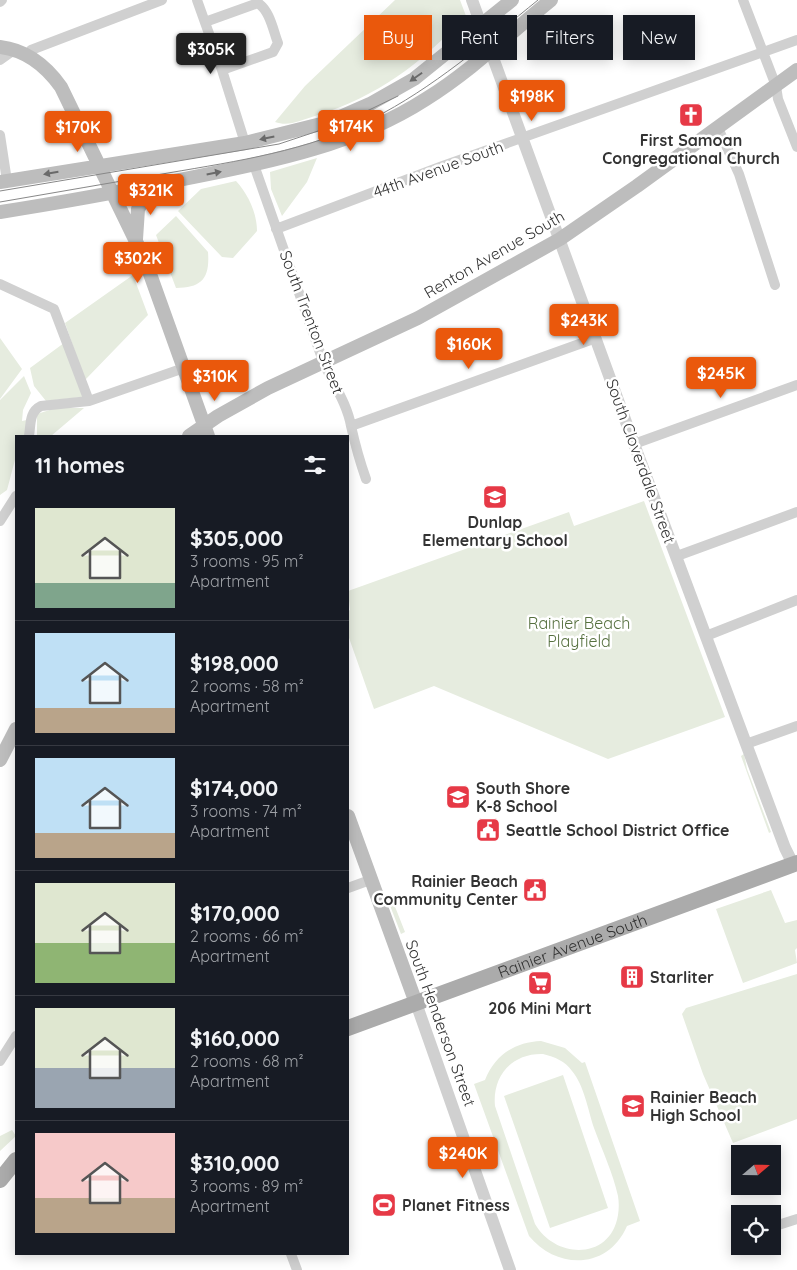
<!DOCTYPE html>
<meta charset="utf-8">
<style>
body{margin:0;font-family:Quicksand,sans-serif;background:#242831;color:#f1f3f6;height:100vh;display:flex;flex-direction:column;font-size:19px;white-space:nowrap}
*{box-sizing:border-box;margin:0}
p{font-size:16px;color:#9ea1a6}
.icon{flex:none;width:28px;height:28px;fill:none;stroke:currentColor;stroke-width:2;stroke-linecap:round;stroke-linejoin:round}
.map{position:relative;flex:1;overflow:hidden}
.drawer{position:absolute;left:15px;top:435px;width:334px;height:820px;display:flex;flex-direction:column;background:#171b24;border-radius:0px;box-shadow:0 2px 12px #0003}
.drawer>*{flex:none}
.hud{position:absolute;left:364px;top:15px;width:358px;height:45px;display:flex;gap:10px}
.needle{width:32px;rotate:70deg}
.controls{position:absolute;left:731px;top:1145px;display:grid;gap:10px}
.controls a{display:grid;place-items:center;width:50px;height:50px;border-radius:0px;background:#171b24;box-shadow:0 2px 12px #0003;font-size:25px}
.price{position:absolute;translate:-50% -42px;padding:0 11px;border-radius:5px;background:#ea580c;color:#fff;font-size:16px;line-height:32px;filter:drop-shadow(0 1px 2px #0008)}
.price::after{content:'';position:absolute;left:50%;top:30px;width:15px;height:11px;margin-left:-8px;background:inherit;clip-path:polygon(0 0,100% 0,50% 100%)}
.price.current{background:#222;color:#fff}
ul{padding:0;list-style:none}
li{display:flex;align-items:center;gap:15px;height:125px;padding:0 20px}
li+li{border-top:1px solid #363941}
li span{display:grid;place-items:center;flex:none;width:140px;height:100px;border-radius:0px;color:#555}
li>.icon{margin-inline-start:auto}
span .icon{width:60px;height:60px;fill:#fffc;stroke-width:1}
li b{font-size:21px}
h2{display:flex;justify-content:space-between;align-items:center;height:60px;padding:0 20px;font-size:21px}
.tag{padding:0 18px;border-radius:0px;background:#171b24;box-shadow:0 2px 12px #0003;font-size:18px;line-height:45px}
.tag.current{background:#ea580c;color:#fff}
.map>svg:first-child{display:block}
.green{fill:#e6ecdf;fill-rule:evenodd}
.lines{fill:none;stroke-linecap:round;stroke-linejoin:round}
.minor{stroke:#d0d0d0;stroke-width:10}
.tertiary{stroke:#d0d0d0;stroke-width:12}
.secondary{stroke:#bdbdbd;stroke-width:14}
.primary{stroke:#ababab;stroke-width:16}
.tram{stroke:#888;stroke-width:1}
.oneway{fill:#6a6a6a}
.labels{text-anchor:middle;stroke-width:5;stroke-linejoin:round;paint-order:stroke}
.poi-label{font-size:16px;font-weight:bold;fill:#333;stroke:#fff;text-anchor:start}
.street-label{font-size:16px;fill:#333;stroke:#fff}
.park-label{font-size:16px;fill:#56703f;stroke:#fff}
</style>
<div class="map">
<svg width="797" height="1270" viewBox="0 0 797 1270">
<rect width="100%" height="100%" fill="#fff"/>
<path class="green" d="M395 0H460L466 16C420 64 379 96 315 116 301 120 289 127 275 122L305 86Z
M317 158 307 182 282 216 271 189 270 172Z
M236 181C248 194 257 213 257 231L233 258 222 257 178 211 201 189Z
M176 216 208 252C210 278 202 288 176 288L156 235Z
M133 275 148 315 85 380 65 323Z
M0 338 22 369 0 399Z
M64 343 83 397 46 401 34 386 30 368Z
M24 376 31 393 23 410 22 421 27 420 25 436H16V456L7 490 0 495V400Z
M56 408H84L51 436H37V414Z
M644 501 725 717 608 759 434 686 374 709 348 635V611L350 610 348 591 569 512 574 526Z
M744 754 747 769 771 832 769 833 741 756Z
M771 890 785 923 797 920V948L795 950 797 963 743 983 716 909Z
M385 895 392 899 405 932 401 934 389 903 382 896Z
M797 974V1119L733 1143 703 1074 682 1014 686 1008Z
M541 1041 565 1048 582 1063 585 1062 640 1221 627 1226C608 1270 557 1270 529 1236L474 1084 485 1080C495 1055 515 1042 541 1041ZM543 1054C555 1057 565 1061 572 1071 584 1085 588 1110 594 1128 602 1150 613 1173 618 1196 619 1202 619 1209 618 1215 611 1260 556 1260 535 1224L495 1106C492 1076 512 1053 543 1054Z
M563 1075 608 1208 550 1228 504 1096Z
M12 1130 16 1136 0 1151V1136Z"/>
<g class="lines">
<path class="minor" d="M197 0 222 70 245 143
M743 0 776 86 778 99 797 147
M0 2 2 0
M205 22 258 3C270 11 273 30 278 43L273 52 222 70
M28 56 31 50 162 0
M0 60 14 50
M718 128 739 174 775 285
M0 135 7 181
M254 165 323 361C332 382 347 403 351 426 355 444 360 462 366 479
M276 229 440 167 797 40
M0 284 54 309 89 401
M351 426 596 338
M29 436C31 424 29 412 41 406L89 401 184 368
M634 444 797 385
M0 521 16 496
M677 556 797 512
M706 636 797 600
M746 744 797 726
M348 888 370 880
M0 1061 16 1036
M772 1227 797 1219
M291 1254 297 1270"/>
<path class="tertiary" d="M472 0 634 444 785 848 793 864 797 865
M416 1003 510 1270"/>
<path class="secondary" d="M0 47C26 50 46 66 61 87L145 260 208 436
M0 182 245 143 329 122 370 104 414 79 512 0
M0 212C65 202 129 190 194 177 275 161 356 144 426 99 471 71 510 33 551 0
M136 239 138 209 152 187
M189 436 218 416 268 388 418 318 560 239 637 186 797 70
M0 760 16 729
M348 816 416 1003"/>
<g class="primary">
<path id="s1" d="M348 1028 797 863"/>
<path d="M0 1180 16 1160"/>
</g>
<path class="tram" d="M0 191 279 144 342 123 398 96
M0 202C56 192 112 183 168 173 238 161 307 151 372 119 433 88 485 43 538 0"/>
</g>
<defs><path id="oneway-solid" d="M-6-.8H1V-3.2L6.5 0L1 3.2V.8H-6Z" transform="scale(1.25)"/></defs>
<g class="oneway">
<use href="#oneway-solid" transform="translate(416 77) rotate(145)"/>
<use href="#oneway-solid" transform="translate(267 138) rotate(168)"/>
<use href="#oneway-solid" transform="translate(51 173) rotate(170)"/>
<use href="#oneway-solid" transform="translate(214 173) rotate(-11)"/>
</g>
<defs>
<symbol id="church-square" viewBox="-11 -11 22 22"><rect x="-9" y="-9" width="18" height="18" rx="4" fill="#e63946" stroke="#fff"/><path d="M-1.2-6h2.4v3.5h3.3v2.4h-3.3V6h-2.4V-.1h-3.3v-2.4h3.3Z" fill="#fff"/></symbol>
<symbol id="school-square" viewBox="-11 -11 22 22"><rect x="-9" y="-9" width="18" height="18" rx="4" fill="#e63946" stroke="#fff"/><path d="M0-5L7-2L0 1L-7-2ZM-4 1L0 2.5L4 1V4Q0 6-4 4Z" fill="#fff"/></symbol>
<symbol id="civic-square" viewBox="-11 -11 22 22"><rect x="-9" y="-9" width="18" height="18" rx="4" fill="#e63946" stroke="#fff"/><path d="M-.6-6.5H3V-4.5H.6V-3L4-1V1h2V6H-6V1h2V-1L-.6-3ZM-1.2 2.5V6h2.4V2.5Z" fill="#fff"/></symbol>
<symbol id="building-square" viewBox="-11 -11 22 22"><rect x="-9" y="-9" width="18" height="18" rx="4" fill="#e63946" stroke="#fff"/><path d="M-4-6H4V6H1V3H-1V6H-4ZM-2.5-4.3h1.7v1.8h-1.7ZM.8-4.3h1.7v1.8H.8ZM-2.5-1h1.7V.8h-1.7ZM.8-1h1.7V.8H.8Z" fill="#fff"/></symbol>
<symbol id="supermarket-square" viewBox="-11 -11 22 22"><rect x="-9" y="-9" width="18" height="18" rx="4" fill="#e63946" stroke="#fff"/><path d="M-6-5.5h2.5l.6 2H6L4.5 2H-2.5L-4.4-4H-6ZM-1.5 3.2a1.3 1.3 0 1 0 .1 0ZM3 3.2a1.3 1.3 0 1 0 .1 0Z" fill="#fff"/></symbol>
<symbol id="stadium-square" viewBox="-11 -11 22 22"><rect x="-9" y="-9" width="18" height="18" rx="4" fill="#e63946" stroke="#fff"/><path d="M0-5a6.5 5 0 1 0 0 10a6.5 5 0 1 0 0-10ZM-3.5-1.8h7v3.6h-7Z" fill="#fff"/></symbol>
</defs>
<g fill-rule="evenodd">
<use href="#church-square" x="677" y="101" width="28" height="28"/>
<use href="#school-square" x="481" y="483" width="28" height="28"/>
<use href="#school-square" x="444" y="783" width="28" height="28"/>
<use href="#civic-square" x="474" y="816" width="28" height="28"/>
<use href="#civic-square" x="521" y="876" width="28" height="28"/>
<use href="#building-square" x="618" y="963" width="28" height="28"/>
<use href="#supermarket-square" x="526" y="969" width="28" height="28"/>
<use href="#school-square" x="619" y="1092" width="28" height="28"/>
<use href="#stadium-square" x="370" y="1191" width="28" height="28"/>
</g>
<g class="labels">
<g class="poi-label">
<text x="691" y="146" text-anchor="middle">First Samoan<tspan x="691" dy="18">Congregational Church</tspan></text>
<text x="495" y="528" text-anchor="middle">Dunlap<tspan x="495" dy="18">Elementary School</tspan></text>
<text x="476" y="794">South Shore<tspan x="476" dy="18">K-8 School</tspan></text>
<text x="506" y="836">Seattle School District Office</text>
<text x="518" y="887" text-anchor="end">Rainier Beach<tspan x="518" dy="18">Community Center</tspan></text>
<text x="650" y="983">Starliter</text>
<text x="540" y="1014" text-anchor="middle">206 Mini Mart</text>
<text x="650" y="1103">Rainier Beach<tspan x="650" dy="18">High School</tspan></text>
<text x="402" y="1211">Planet Fitness</text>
</g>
<g class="street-label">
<text transform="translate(438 169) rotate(-20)" y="6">44th Avenue South</text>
<text transform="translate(494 254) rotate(-30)" y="6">Renton Avenue South</text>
<text transform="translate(312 322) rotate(69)" y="6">South Trenton Street</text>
<text transform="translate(641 461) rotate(70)" y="6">South Cloverdale Street</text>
<text dy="6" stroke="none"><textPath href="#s1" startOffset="239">Rainier Avenue South</textPath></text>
<text transform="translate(441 1023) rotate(70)" y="6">South Henderson Street</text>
</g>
<g class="park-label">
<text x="579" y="629">Rainier Beach<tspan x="579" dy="18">Playfield</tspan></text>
</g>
</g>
</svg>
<div class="controls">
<a><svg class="needle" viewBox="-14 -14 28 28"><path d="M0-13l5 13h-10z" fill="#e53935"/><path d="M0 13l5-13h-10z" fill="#9ea1a6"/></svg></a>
<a><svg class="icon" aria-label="locate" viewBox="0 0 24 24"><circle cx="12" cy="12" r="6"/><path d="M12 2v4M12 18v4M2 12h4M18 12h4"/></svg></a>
</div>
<b class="price current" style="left:211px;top:75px">$305K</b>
<b class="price" style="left:532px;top:122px">$198K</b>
<b class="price" style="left:351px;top:152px">$174K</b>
<b class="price" style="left:78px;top:153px">$170K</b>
<b class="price" style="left:151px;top:216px">$321K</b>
<b class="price" style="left:138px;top:284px">$302K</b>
<b class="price" style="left:584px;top:346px">$243K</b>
<b class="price" style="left:469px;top:370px">$160K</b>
<b class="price" style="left:721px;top:399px">$245K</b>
<b class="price" style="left:215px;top:402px">$310K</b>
<b class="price" style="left:463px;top:1179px">$240K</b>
<div class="hud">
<a class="tag current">Buy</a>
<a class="tag">Rent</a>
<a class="tag">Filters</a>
<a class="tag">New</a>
</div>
<section class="drawer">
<h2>11 homes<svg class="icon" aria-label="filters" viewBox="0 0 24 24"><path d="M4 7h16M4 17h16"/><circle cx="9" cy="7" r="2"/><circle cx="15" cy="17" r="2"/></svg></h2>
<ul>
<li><span style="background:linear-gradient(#dfe7d0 75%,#7fa58c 0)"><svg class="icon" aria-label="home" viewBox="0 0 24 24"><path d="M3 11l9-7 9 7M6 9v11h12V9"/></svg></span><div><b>$305,000</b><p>3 rooms · 95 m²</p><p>Apartment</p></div></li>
<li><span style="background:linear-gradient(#bfe0f5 75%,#b9a48a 0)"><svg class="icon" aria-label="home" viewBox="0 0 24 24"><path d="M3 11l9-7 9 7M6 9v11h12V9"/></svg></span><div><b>$198,000</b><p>2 rooms · 58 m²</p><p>Apartment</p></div></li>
<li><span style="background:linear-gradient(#bfe0f5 75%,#b9a48a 0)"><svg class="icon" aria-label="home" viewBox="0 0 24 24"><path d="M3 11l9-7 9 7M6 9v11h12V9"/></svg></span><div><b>$174,000</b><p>3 rooms · 74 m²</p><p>Apartment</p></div></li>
<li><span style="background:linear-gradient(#dfe7d0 60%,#8fb573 0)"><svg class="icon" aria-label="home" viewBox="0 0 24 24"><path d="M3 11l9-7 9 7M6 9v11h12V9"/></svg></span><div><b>$170,000</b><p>2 rooms · 66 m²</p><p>Apartment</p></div></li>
<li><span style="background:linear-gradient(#dfe7d0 60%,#9aa5b1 0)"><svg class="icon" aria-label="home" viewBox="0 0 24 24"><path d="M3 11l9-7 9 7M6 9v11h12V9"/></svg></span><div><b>$160,000</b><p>2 rooms · 68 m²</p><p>Apartment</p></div></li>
<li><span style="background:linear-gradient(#f6c9c9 65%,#b9a48a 0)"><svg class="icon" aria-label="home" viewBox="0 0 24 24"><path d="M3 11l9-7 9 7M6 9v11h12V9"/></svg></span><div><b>$310,000</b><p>3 rooms · 89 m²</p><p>Apartment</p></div></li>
</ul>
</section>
</div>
